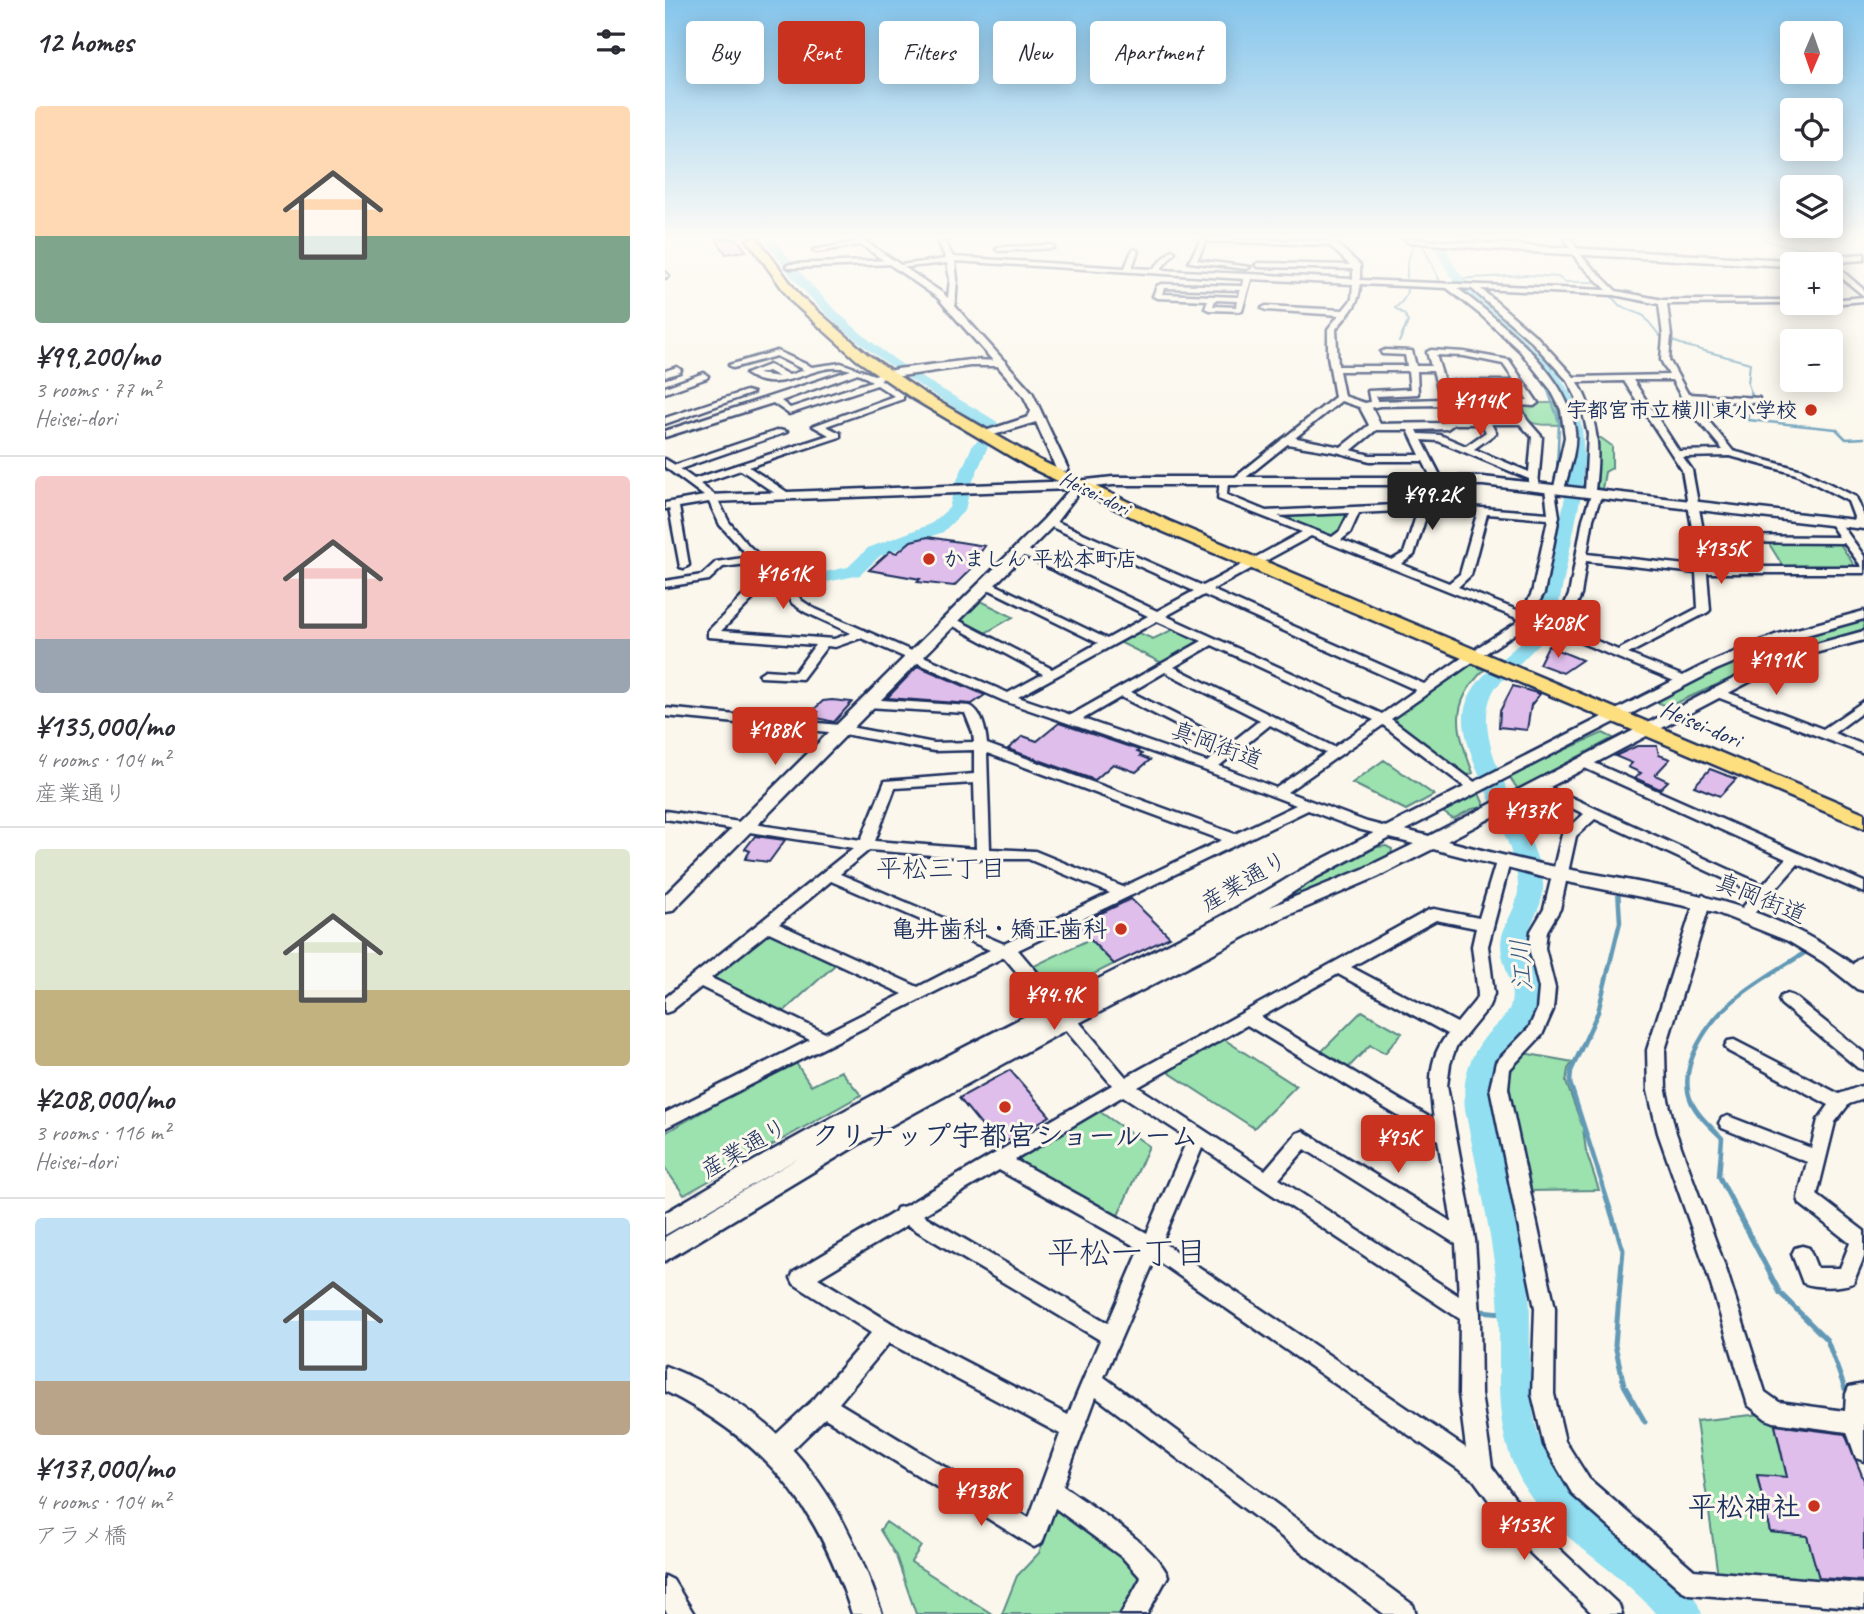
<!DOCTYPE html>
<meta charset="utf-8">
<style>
body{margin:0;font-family:Caveat,"Klee One",sans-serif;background:#f7f7f7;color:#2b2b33;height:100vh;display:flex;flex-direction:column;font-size:26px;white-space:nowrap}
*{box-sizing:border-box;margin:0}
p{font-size:23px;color:#7c7c81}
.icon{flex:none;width:38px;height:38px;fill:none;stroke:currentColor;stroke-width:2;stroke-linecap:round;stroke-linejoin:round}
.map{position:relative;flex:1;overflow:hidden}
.drawer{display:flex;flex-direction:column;background:#fff;width:665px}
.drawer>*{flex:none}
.hud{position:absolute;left:21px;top:21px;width:665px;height:63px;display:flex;gap:14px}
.needle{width:46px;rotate:182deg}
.fabs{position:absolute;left:1115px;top:21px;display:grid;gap:14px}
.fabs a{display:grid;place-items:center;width:63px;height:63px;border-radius:7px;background:#fff;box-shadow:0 4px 18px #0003;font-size:35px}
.price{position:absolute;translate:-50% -60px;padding:0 16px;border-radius:7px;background:#c8321e;color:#fff;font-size:23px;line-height:46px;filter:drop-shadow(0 2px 4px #0008)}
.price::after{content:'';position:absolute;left:50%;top:42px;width:21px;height:16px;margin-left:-10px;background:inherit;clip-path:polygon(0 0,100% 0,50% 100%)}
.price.on{background:#222;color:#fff}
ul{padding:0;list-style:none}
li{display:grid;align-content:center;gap:14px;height:371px;padding:0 35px}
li+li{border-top:2px solid #e1e1e2}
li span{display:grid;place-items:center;height:217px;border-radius:7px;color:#555}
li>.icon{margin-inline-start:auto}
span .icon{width:126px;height:126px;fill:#fffc;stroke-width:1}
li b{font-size:30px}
h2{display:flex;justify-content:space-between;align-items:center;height:84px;padding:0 35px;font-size:30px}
.pill{padding:0 24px;border-radius:7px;background:#fff;box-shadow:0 4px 18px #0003;font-size:24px;line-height:63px}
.pill.on{background:#c8321e;color:#fff}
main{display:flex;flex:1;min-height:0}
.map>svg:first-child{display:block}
.green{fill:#9be2af;stroke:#5b8886;stroke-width:2}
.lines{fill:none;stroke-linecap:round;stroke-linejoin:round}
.stream-far3{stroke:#6299b6;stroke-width:2}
.stream-far2{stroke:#6299b6;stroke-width:2.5}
.stream-far1{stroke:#6299b6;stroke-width:4.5}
.stream{stroke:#6299b6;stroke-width:5}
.river{fill:#92dff1;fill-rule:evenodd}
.building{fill:#dfbeeb;stroke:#1b2f5e;stroke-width:2}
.minor-casing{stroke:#1b2f5e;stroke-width:5}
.tertiary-casing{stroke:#1b2f5e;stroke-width:5}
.primary-casing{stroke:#1b2f5e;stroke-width:5}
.minor{fill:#fbf7ec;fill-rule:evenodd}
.tertiary{fill:#fbf7ec;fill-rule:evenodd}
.primary{fill:#fddf80;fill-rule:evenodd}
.poi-dot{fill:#c8321e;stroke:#fbf7ec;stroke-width:2.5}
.labels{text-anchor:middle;stroke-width:6;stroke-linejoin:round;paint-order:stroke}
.far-poi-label{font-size:21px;font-weight:bold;fill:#1b2f5e;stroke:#fbf7ec;text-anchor:end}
.far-street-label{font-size:21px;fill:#1b2f5e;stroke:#fbf7ec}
.street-label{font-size:24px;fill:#1b2f5e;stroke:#fbf7ec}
.poi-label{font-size:24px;font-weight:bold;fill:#1b2f5e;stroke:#fbf7ec;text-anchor:end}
.neighbourhood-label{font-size:26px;fill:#1b2f5e;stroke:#fbf7ec}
.water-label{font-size:26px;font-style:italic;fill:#395b83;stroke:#fbf7ec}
.near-poi-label{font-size:28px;font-weight:bold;fill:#1b2f5e;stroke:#fbf7ec}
.near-neighbourhood-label{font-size:32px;fill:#1b2f5e;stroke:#fbf7ec}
</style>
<main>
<section class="drawer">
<h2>12 homes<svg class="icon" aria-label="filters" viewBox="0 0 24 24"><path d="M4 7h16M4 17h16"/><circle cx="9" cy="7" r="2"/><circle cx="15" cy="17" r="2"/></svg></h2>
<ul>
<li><span style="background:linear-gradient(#ffd9b3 60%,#7fa58c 0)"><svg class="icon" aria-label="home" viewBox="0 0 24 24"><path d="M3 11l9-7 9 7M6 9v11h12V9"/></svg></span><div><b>¥99,200/mo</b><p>3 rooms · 77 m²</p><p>Heisei-dori</p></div></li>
<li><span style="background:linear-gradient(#f6c9c9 75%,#9aa5b1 0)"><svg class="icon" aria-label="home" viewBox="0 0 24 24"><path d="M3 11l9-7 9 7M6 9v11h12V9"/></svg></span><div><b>¥135,000/mo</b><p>4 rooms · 104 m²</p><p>産業通り</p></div></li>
<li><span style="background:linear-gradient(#dfe7d0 65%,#c2b280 0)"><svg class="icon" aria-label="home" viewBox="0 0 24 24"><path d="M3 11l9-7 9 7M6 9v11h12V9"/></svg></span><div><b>¥208,000/mo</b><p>3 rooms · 116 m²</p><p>Heisei-dori</p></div></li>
<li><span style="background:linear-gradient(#bfe0f5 75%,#b9a48a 0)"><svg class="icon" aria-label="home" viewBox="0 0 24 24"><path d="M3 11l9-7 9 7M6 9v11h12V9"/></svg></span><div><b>¥137,000/mo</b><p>4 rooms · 104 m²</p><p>アラメ橋</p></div></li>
</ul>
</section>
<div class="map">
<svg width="1199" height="1614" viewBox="0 0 1199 1614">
<rect width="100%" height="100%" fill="#fbf7ec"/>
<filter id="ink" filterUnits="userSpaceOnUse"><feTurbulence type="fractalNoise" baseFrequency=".0143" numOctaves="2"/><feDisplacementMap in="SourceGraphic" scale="14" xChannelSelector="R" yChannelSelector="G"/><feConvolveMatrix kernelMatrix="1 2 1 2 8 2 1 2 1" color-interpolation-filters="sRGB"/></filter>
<g filter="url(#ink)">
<path class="green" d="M856 403H891L897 425C874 424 862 429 853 405Z
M925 438H936L947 446V468L940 472 937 489 921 488Z
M678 511 685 514 677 530 669 536 613 517 616 514Z
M1173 541 1191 568H1119L1103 542Z
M312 599 348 617 320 633 295 621V617Z
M1199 618V629L1120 654 1009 704 1000 706 990 701 1113 640Z
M513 627 536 637V641L497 663 452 641 470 631 488 639Z
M800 665H809L819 670C783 705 792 730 808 773L801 776 728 722 727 717Z
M938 733 948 738 850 791 852 788 843 775Z
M719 760 769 795 741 810 687 783Z
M813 791 820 807 807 809 788 819 775 810Z
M721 846 727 849 726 856 606 907 647 881 712 847Z
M108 933 172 963 117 1013 47 980 51 972 98 935Z
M425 939 449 964 397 990 388 989 369 966Z
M697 1011 737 1033 720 1053 705 1045 682 1069 655 1053Z
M557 1038 631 1086 589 1128 500 1070Z
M858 1053 908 1062 903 1069 901 1082 918 1128 921 1151 934 1190 863 1191 841 1093 843 1075Z
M129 1060 146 1086 176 1071 196 1095 19 1195 0 1168V1133Z
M431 1109 484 1146 451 1220 354 1166V1155Z
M1096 1414 1109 1422 1122 1477 1092 1476 1105 1531 1142 1536 1157 1585 1053 1576 1031 1421Z
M397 1510 480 1574 461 1614H337L352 1576 374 1553 388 1513Z
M221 1522 256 1546 246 1562 327 1614H251L231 1556 215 1530Z"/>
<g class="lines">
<path class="stream-far3" d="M755 239 777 286 787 291
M1098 239 1113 244 1187 255
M790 279 861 275 893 277 900 282H934L954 305 979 316 995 336 1021 346 1085 363 1083 384 1087 395
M734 342 743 322 740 315 730 308C747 295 741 287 742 268 742 261 746 253 748 246L739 239
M875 376 885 395"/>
<path class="stream-far2" d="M884 393 894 422 892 472 908 473
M1086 393 1088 398 1083 420 1171 429 1181 439 1199 438
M907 483 961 494
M1093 509 1160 515 1199 574
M279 521 282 524"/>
<path class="stream-far1" d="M938 1186 905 1083 906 1071 933 1012 955 922 953 889
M1059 1186 1054 1176 1057 1138C1046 1127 1032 1115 1026 1101 1020 1087 1022 1072 1027 1058 1047 1003 1098 980 1144 950"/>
<path class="stream" d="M937 1184 958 1250 950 1345 959 1385 980 1422
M1058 1184 1115 1293 1162 1340 1180 1389
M815 1311 850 1314"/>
<path class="river" d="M100 239H110C146 290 192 335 244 369 271 387 302 403 331 421L333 424 331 427H321C236 375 154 326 100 239Z
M767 239H777L789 265 804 286 891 370 908 398 917 427 919 458 917 490 891 618 878 640 830 688C798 742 871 823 878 883 880 907 863 921 862 943 861 967 880 987 870 1011 852 1057 822 1043 828 1109 840 1162 854 1214 862 1267 870 1321 856 1402 879 1449 885 1462 894 1473 904 1484L1015 1582 1031 1600 1037 1614H991C953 1568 893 1541 861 1489 820 1422 840 1359 832 1287 826 1227 811 1168 800 1109 797 1078 804 1055 825 1031 832 1024 842 1016 845 1007 852 985 836 966 836 944 837 922 855 908 853 884 850 832 790 750 800 708 811 666 858 653 873 618 876 604 877 590 880 576 905 487 928 416 852 345 817 313 783 285 767 239Z
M316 439 324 444 306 485 300 489 304 493 300 510 278 532 215 556 195 575 129 589 123 588 120 584 123 580 183 567 203 548 266 524 284 508 288 493 294 489 290 485 308 444Z"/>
</g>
<path class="building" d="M51 239H72L81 251 61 254Z
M263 537 320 546 306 565H310L289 586 252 582 255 579 204 570 225 551 232 553 246 541Z
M883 646 917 660 898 673 874 664Z
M253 666 320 695 307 704 222 698Z
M848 686 875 694 866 705 862 730 834 727 835 711Z
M167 700 187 702 169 722 148 717 153 712 147 711 158 701Z
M394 723 474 750 472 752 477 754 475 756 485 760 471 772 448 764 430 780 343 749 358 736 372 741Z
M972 746H992L994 755 1005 759 990 775 1003 781 995 789 970 778 976 773 963 767 967 763 950 756Z
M1045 769 1071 779 1055 796 1029 786Z
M886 804 903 812 886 829 868 820Z
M90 836 120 840 104 862 80 859 85 851 80 849Z
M466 899 505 937 449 964 411 925Z
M345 1070 385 1116 333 1146 294 1098Z
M1110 1425 1180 1434 1199 1480V1581L1154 1578 1142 1536 1105 1532 1092 1475 1122 1477Z"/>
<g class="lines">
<defs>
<path id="minor" d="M272 239H278L288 257 460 268 467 251 470 249 473 251 467 268 488 269 507 250 510 252 495 270 688 279V269L594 267 590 265 594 263 685 265 664 245 541 241 532 260 585 267 581 269 524 262 536 239 660 241 659 239H666L695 265V280L942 290 913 262 900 239H906L919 259 951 291 998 300H1127V303H1130L1002 304 1006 336 1004 360 1023 394 1094 398V402L1091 403 1026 399 1068 451 1137 470 1191 497 1199 517V528L1192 525 1183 501 1131 474 1065 456 1018 457 1027 470 1039 536 1174 537 1164 522 1169 519 1173 520 1199 556V573H1042L1045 610 1043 612 963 654 1023 678 1025 681 1019 685 890 632 888 630 904 595 918 519 926 495 920 492 923 434 917 409 903 381 867 342 807 289 792 288C834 321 904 374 910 431 912 450 904 471 899 489L890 491 894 516 879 593 860 627 821 653H813L811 650 813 647 851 623 854 619 646 536 547 590 759 684 804 653H812L814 656 812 659 726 719 816 787 809 791 804 790 718 725 622 792 702 822 729 829 731 832 729 835 724 837 693 829 643 810 353 950 461 1077 764 910 769 909 814 918 831 862 838 857 843 859 845 862 823 946 829 994 823 1008 791 1047 785 1064 782 1086 810 1240 815 1315 816 1394 827 1467 871 1527 954 1605 957 1614H928L855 1543 809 1480 490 1259 439 1377 748 1605 751 1614H719L431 1397 398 1486C427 1507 490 1545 503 1576L482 1614H456L476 1578 458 1558 390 1508 377 1543 369 1547 160 1418 119 1458 111 1461 103 1458 100 1450 103 1442 150 1398 206 1333 129 1284 126 1278 129 1272 230 1212 232 1208 240 1206 447 1085 339 957 0 1128V1113L145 1040 36 987 6 1011 0 1013V998L188 848 0 819V811L196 840 220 781 309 774V750L269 751 174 733 0 716V708L174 725 269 743 309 742 308 733 300 713 202 707 196 703 202 699 305 706C317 711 321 731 322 744L570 834 631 805 539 770 339 701 196 638 170 647 162 646 137 679 96 677 94 674 100 670 130 672 150 645 43 637V631L101 573 90 563 58 567 44 580 0 587V581L37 575 51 562 84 557 55 525 44 502 14 507 24 565 19 568 15 567 4 508 0 509V503L39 496 0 467V459L10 465 114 430 122 432 15 469 29 479 164 435 148 426 229 396 212 385 124 414 108 403 0 437V431L186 370C150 358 117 399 81 374L104 365 124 375 139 370 111 356 68 368 64 365 112 351 147 367 176 363 209 375 232 369 305 360 341 361V365L338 366H305L215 379 238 395V399L161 426 175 433V437L84 467 125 494V498H117L76 470 35 484 51 496 64 522 84 546 123 581 136 600 148 608 343 693 378 674 281 622V618H289L387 669 433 643 317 586V582H325L442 639 483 616 351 552V548H359L492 611 529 591 380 524V520H388L538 586 637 532 553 499 555 479 563 481 562 495 601 511 753 504 749 479 754 476 759 479 764 504 883 513 880 488 885 485 889 487 900 437 896 410 886 390 855 351 816 315 782 288 695 284C695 305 683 314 671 329L673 366H742L740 355 717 354 716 352 720 350 747 351 751 366H766L762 352 766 350 799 352 844 360 873 403 869 406 855 405 862 420 877 437 873 486 864 488V479L773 441 757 440 777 479 772 482 767 479 758 461H705L675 453V449L678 448 705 455H755L743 430H708L703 427 708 424 779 423 782 421 777 405 715 406 700 409 676 401 574 483H568V479L670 397 663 356V329L674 315 601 310 597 308 601 306 678 310 687 299 688 284 586 279 577 311 544 310 540 308 543 300 492 298 488 296 492 286 496 284 577 286 579 279 290 261 292 279 290 307 286 309 282 307 285 279 282 263 232 268 228 266 281 259ZM499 288 575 290 574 297 497 294ZM816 289 949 295 994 304 998 336 996 360 1004 375 909 377 873 338ZM550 300 572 301 571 307 548 306ZM771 355 799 356 838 364 850 381H779ZM103 371 114 377 93 374ZM674 371H743L745 389 703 391 705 402 700 403 679 396ZM752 371H768L776 399 713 401 711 396 753 394ZM193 373 207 381 125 408 116 401ZM968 380H1007L1022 407 1058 450 1014 451ZM959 381 1017 470 1029 539 1030 566 922 554 928 519 937 493 930 490C935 448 934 421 913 382ZM781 387H853L863 400 785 399ZM786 405H846L852 418H791ZM789 424H817L821 432 801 446 775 435 754 434 752 430 782 429ZM826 424H855L867 437 864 472 809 449 831 433ZM753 510 739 553 727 560 676 540 685 533 694 513ZM763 510 812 514 795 574 784 583 736 564 749 555ZM684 513 675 531 667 537 613 516ZM822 514 883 519 867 593 857 612 793 587 806 575ZM1040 542 1179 543 1197 567H1041ZM921 561 1031 573 1033 608 953 650 901 628 916 595ZM108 579 128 604 140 612 186 633 169 639 56 631ZM539 595 751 690 717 714 501 616ZM492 621 537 641 406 715 353 697ZM547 645 709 720 669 747 509 667ZM500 672 595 720 566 743 466 692ZM456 697 558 749 542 762 418 719ZM605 725 661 753 611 788 554 766ZM322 753 557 840 458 887 370 851 325 849ZM309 783 311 849 210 841 230 788ZM204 850 318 859H363L445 893 339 944 175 874ZM166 881 325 950 253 987 114 924ZM771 920 811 928 807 946 813 994 810 1001 792 1023 686 967ZM104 932 238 994 160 1033 46 978ZM673 974 783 1034C761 1059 765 1090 769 1120L596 1017ZM582 1025 773 1140 787 1222 638 1131 632 1133 600 1170 473 1087ZM458 1096 523 1138 482 1233 350 1160ZM537 1148 795 1319 794 1394 801 1448 497 1242ZM640 1149 791 1244 794 1296 614 1179ZM334 1170 475 1249 443 1323 258 1215ZM242 1225 435 1340 403 1415 228 1324 153 1278ZM224 1343 395 1434 364 1518 174 1403Z
M198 241 200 244 151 252 148 250Z
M387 245 389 248 334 251 331 249 334 247Z
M226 260 229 264 125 268 121 266 125 264Z
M1164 264H1169L1199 290V296L1166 269Z
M0 272 4 276 0 278Z
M1199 297V301L1166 304 1163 303H1166V300Z
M12 367 16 370 15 372 0 377V371Z
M39 373 43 376 42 378 0 393V387Z
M81 391 88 393 0 424V418Z
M1051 688 1158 729 1199 701V711L1169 733 1199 745V754L1047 695 1045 692 1047 689Z
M918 758 1199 882V893L1133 864 1085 918H1075L1072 914 1090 893 930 819 911 836 895 909 882 931 880 948 890 988 888 1010 877 1035 845 1069 843 1088 890 1308 889 1394 900 1441 924 1479 1029 1570 1199 1584V1608L1024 1594 1016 1590 908 1495 879 1445 867 1394 870 1308 825 1088 831 1062 864 1028 872 1010 874 988 864 948 866 931 879 909 897 834 919 814 865 787 872 783 877 784 1098 885 1121 859 913 765 911 762Z
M1038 895 1046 900 1000 1050 1001 1091 1011 1133 1062 1272 1100 1392 1114 1402 1180 1411 1181 1394 1184 1387 1199 1384V1461L1191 1458 1182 1432 1109 1422 1101 1419 1083 1405 1042 1272 993 1133 983 1091 982 1050 1030 900Z
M1199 956V973L1195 979H1183L1181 975C1185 967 1191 959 1199 956Z
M1122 994 1128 996 1199 1053V1070L1193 1068 1116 1004 1114 1000 1116 996Z
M1069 1040 1174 1094 1199 1085V1099L1184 1104 1170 1122 1152 1195 1199 1231V1257L1188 1283C1174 1288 1152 1288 1138 1283L1127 1254 1130 1248 1137 1246 1144 1248 1152 1268H1175L1185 1243 1135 1204 1133 1198 1142 1162 1057 1128 1054 1123 1057 1118 1063 1116 1146 1148 1153 1120 1164 1105 1063 1051 1060 1046 1063 1041Z
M0 1576 8 1580 29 1614H3L0 1610Z"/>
<path id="tertiary" d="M188 239H197L279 294 367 392 403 469 401 472 391 469 371 422 322 437H314V433L363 417 366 411 358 395 273 298Z
M739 239 1123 260 1199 254V260L1123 266 847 251 743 242Z
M700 403 706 406 716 426 682 454 622 444 616 440 622 436 676 447 704 425 694 406Z
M448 477H818L1199 521V529L818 485H448L417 488 389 525 7 911 0 912V895L379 519 405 489 47 502 41 498 43 495 412 481Z
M1199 611V619L1120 641 1051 670 740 830 764 836 1099 663 1140 647 1199 631V640L1150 653 1109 669 782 841C820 851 858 861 896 868 1008 889 1107 900 1199 973V991L1192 989 1158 962 1123 941 1050 912 873 876 768 849 712 877 614 919 410 1025 214 1132 0 1261V1237L135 1157 0 1235V1213C126 1137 257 1068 388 1002 471 959 557 920 636 870L1041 664 1110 635ZM725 838 749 844 698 869 605 907 650 878Z
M0 1366C121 1412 177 1495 217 1614H187C152 1505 103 1443 0 1391Z"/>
<path id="primary" d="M82 239H93L135 296 202 354 257 392 374 460 504 521 1199 813V828L492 529 362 466 247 398 192 360 127 302Z"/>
</defs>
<use href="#minor" class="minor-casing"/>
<use href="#tertiary" class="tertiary-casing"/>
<use href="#primary" class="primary-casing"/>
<use href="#minor" class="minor"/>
<use href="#tertiary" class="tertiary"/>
<use href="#primary" class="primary"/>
</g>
</g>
<linearGradient id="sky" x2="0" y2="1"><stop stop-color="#85c5ec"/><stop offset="0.51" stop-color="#fdfbf6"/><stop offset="1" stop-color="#fdfbf6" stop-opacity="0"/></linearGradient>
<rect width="1199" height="465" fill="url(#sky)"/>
<g class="poi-dot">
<circle cx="1146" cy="410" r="7"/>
<circle cx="264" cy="559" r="7"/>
<circle cx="456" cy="929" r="7"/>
<circle cx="340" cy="1107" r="7"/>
<circle cx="1149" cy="1506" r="7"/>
</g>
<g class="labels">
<g class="far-poi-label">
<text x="1132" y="417">宇都宮市立横川東小学校</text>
<text x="278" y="566" text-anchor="start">かましん 平松本町店</text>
</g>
<g class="far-street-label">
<text transform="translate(430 493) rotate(26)" y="7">Heisei-dori</text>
</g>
<g class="street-label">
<text transform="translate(1036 724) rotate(23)" y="8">Heisei-dori</text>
<text transform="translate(552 745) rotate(20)" y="8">真岡街道</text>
<text transform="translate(579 881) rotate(-30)" y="8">産業通り</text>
<text transform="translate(1096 898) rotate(22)" y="8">真岡街道</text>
<text transform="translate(79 1148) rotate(-30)" y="8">産業通り</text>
</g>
<g class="poi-label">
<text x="442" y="937">亀井歯科・矯正歯科</text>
</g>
<g class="neighbourhood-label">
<text x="276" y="877">平松三丁目</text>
</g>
<g class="water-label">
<text transform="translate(856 965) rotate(-93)" y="9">江川</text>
</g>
<g class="near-poi-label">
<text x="340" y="1145">クリナップ宇都宮ショールーム</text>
<text x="1135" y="1516" text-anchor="end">平松神社</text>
</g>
<g class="near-neighbourhood-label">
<text x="462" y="1263">平松一丁目</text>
</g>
</g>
</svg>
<div class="fabs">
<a><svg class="needle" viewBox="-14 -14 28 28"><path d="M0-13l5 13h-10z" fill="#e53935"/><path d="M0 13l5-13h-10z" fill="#7c7c81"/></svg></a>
<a><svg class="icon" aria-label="locate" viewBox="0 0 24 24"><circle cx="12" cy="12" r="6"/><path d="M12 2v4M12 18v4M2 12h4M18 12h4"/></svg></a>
<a><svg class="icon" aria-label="layers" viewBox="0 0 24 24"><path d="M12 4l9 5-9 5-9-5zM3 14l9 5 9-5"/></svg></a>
<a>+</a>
<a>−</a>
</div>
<b class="price" style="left:815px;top:438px">¥114K</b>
<b class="price on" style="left:767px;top:532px">¥99.2K</b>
<b class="price" style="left:1056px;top:586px">¥135K</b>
<b class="price" style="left:118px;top:611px">¥161K</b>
<b class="price" style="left:893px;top:660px">¥208K</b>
<b class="price" style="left:1111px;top:697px">¥191K</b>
<b class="price" style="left:110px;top:767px">¥188K</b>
<b class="price" style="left:866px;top:848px">¥137K</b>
<b class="price" style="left:389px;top:1032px">¥94.9K</b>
<b class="price" style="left:733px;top:1175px">¥95K</b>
<b class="price" style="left:316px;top:1528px">¥138K</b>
<b class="price" style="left:859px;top:1562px">¥153K</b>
<div class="hud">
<a class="pill">Buy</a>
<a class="pill on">Rent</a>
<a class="pill">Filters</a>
<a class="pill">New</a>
<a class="pill">Apartment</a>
</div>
</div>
</main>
